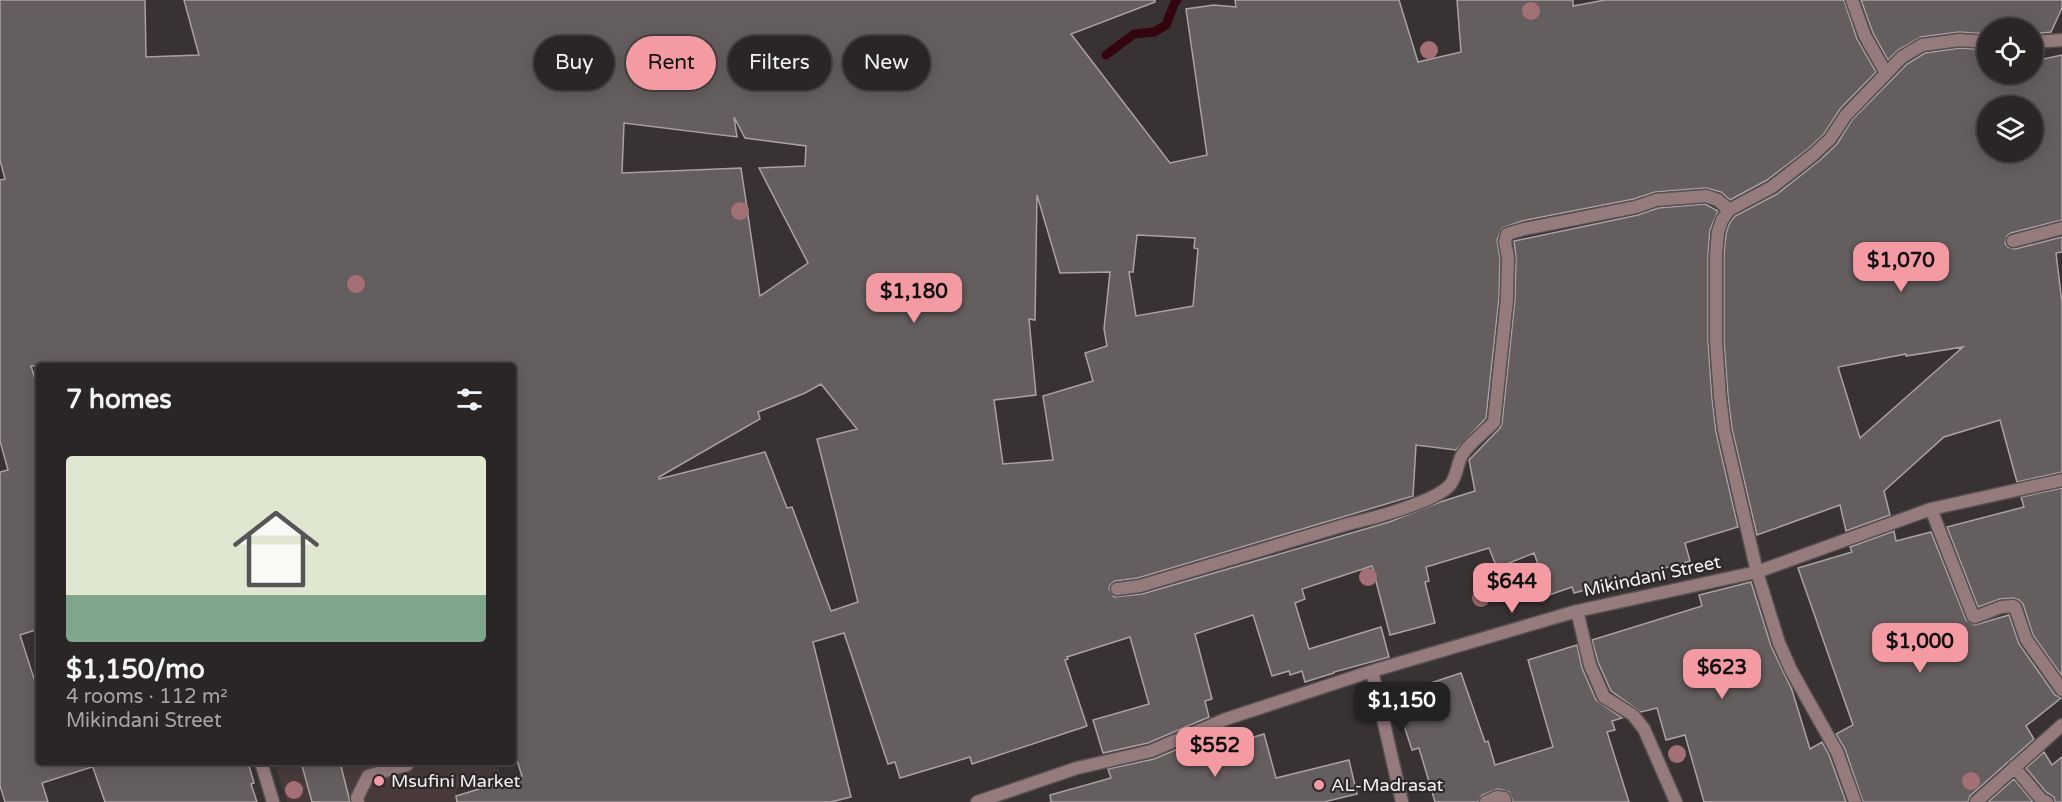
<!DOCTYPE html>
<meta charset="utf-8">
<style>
body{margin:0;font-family:"Varela Round",sans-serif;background:#332e2e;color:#f1f3f6;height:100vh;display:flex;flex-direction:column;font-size:22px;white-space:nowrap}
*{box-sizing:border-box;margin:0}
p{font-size:20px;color:#a6a5a7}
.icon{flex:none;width:33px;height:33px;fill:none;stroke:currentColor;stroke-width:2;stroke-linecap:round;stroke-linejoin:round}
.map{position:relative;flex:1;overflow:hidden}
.side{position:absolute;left:36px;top:363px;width:480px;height:402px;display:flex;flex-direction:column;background:#2b2626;border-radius:6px;box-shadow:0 3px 15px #0003,0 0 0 2px #474343}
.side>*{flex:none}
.hud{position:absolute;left:534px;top:36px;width:570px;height:54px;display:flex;gap:12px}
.tools{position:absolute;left:1977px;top:18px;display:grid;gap:12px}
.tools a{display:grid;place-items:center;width:66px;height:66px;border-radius:50%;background:#2b2626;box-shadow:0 3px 15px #0003,0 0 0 2px #474343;font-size:30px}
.price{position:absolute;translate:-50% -51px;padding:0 14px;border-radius:12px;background:#f49aa3;color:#111;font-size:20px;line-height:39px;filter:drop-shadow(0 2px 3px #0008)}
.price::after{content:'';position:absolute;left:50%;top:36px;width:18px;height:14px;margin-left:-9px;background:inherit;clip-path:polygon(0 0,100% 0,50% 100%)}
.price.current{background:#222;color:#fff}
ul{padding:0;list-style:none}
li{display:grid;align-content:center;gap:12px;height:318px;padding:0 30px}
li span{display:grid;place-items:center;height:186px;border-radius:6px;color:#555}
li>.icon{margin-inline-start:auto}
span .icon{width:108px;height:108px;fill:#fffc;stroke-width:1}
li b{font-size:26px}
h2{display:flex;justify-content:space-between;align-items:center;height:72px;padding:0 30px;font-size:26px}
.chip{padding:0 21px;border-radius:27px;background:#2b2626;box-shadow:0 3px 15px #0003,0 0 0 2px #474343;font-size:21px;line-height:54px}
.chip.current{background:#f49aa3;color:#111}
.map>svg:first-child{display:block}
.built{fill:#493b3c}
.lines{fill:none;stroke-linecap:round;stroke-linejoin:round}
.stream{stroke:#34050f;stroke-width:9}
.building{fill:#655e5e;stroke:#aaa1a2;stroke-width:1.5;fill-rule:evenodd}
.lane-casing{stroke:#575051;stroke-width:15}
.street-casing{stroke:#575051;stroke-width:15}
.lane{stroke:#967b7d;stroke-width:12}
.street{stroke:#967b7d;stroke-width:12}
.tree{fill:#a37075}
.poi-dot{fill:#f49aa3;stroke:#2e2828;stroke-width:2}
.labels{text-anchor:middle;stroke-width:4.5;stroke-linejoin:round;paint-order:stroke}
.street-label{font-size:18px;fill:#f5f0f1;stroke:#2e2828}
.poi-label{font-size:18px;fill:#f5f0f1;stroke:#2e2828;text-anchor:start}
</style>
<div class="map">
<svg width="2062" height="802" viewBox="0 0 2062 802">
<rect width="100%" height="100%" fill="#393232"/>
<path class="built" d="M274 762H497L500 774 456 788 459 802H287Z"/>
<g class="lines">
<path class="stream" d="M1106 55 1134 34 1154 32 1166 25 1175 2 1177 0"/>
</g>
<path class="building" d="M0 0H145L146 57 199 55 184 0H1155V2L1071 34 1170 163 1207 155 1186 9 1214 5 1236 7 1235 0H1399L1418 62 1461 52 1457 0H1573V6L1605 0H1844L1857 39 1876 72 1840 109 1824 134 1808 149 1767 180 1730 200 1721 192 1706 188 1655 192 1634 199 1522 221 1502 228 1497 240 1500 258 1499 298 1486 418 1456 450 1416 445 1413 496 1138 578 1115 581 1110 585 1109 589 1114 597 1142 594 1389 522 1440 502 1475 491 1469 460 1500 428 1502 423 1515 299 1516 257 1514 241 1638 215 1658 208 1705 204 1718 211 1710 230 1708 254V341L1712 398 1716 432 1738 527 1685 543 1690 561 1574 593 1572 587 1549 595 1534 553 1497 568 1489 548 1426 567 1429 581 1425 582 1435 623 1390 635 1372 566 1302 589 1305 599 1295 603 1309 649 1381 627 1389 657 1334 672V673L1305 682 1302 671 1290 675 1289 671 1272 676 1253 615 1195 634 1212 699 1205 701 1209 717 1148 743 1103 753 1093 720 1149 704 1130 637 1067 657 1068 659 1065 660 1087 726 972 764 970 757 900 778 895 762 888 764 844 633 813 642 851 797 831 802H457L456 796 522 776 513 748V366H31L39 392V629L20 635 39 694V762H91L92 767 42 783 48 802H5L0 786V472L8 470 0 441V180L5 179 0 160ZM734 117 745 138 806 146 805 166 759 168 808 263 760 296 741 168 622 173 624 123 737 137ZM1037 195 1060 273 1110 272 1104 329 1107 346 1085 353 1093 381 1043 396 1053 460 1003 464 994 400 1036 395 1029 319 1035 320ZM1137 235 1195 238 1194 248 1198 249 1193 306 1136 316 1129 272H1133ZM821 384 857 429 817 439 858 602 831 611 792 507 787 508 765 452 659 479V477L760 419 758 412 805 393Z
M1861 0H2062V8L2051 32 2032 34V28H1988V34L1959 32 1921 37 1898 50 1888 60 1873 33Z
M1960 48 1988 50V74H2032V50H2044L2039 60 2062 55V220L2011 233 2007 236 2005 243 2008 247 2015 249 2062 237V252L2056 253 2062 303V472L2017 482 2000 420 1944 437 1884 491 1890 515 1846 531 1840 505 1757 535 1732 429 1728 396 1724 341V254L1726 234 1729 224 1735 216 1777 194 1819 161 1837 144 1852 120 1907 64 1925 53ZM1988 106H2032V152H1988ZM1963 347 1860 438 1838 367 1906 354V356Z
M2062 488V676L2033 635 2023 604 2019 600 2013 598 2000 599 1978 607 1947 527 2024 507 2021 497Z
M1894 531 1896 541 1931 532 1966 620 1975 625 2009 615 2019 644 2055 695 2061 698 2026 726 2034 739 1970 796 1968 802H1863L1845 749 1836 734 1853 725 1798 568 1852 552 1850 547Z
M1751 582 1771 646 1792 690 1810 749 1822 742 1829 755 1846 802H1704L1685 735 1666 740 1657 708 1641 712 1611 691 1598 662 1592 640 1702 606 1699 595Z
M1577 645 1582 668 1596 700 1622 718 1612 721 1615 730 1607 732 1629 802H1513L1509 792 1498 789 1482 795 1478 802H1435L1419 748 1412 750 1394 695 1461 673 1485 742 1488 741 1495 765 1553 747 1528 660Z
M1213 734 1216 748 1264 734 1276 778 1349 760 1357 794 1324 802H1051L1050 795 1111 778 1108 769 1154 759Z
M2044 752 2052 765 2062 757V802H2055L2054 797 2046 792 2026 768Z
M91 762H248L254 783 251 784 257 802H105Z
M301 762H340L350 802H312Z
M2014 779 2033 802H1988Z"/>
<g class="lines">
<defs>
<path id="lane" d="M358 802 357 798 368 776 407 765"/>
<path id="street" d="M1852 0 1865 36 1886 73
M2032 42 2062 40
M1729 210 1722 220 1718 232 1716 254V341L1720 397 1724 430 1757 572 1779 643 1791 670 1837 752 1855 802
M2013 241 2062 228
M1931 509 1973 616 1975 617 2001 607 2013 606 2015 607 2026 639 2062 690
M1117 589 1140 586 1348 524C1371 519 1435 502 1450 485 1457 477 1457 464 1462 455 1471 441 1483 434 1494 422L1507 299 1508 257 1505 242 1507 234 1524 229 1636 207 1656 200 1706 196 1718 200 1729 210 1772 187 1813 155 1830 139 1846 115 1902 57 1922 45 1960 40 1988 42
M1577 611 1590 665 1604 697 1633 715 1644 729 1676 802
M1372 671 1402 802
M261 762 273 802
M2014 767 2041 799 2047 802
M977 802 1077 768 1151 751 1226 719 1372 671 1577 611 1757 572 1931 509 2062 480
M1486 802 1497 797 1504 798 1505 802
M1976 802 2062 725"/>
</defs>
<use href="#lane" class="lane-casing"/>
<use href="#street" class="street-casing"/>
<use href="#lane" class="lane"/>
<use href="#street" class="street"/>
</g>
<g class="tree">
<circle cx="1531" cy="11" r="9"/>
<circle cx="1429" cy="50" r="9"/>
<circle cx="740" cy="211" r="9"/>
<circle cx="356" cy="284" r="9"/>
<circle cx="1368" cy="577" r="9"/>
<circle cx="1481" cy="598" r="9"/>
<circle cx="1677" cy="754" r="9"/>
<circle cx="1971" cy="781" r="9"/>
<circle cx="294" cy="790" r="9"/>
</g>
<g class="poi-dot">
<circle cx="379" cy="781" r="6"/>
<circle cx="1319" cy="785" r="6"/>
</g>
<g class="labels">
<g class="street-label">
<text transform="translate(1652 576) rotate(-12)" y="6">Mikindani Street</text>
</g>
<g class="poi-label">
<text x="391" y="787">Msufini Market</text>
<text x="1331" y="791">AL-Madrasat</text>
</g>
</g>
</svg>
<div class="tools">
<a><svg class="icon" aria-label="locate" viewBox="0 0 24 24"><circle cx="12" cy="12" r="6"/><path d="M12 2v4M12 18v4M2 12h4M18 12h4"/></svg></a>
<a><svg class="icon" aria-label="layers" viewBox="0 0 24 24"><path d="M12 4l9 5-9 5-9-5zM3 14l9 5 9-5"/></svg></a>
</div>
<b class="price" style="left:1901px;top:293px">$1,070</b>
<b class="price" style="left:914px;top:324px">$1,180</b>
<b class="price" style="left:1512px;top:614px">$644</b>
<b class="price" style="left:1920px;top:674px">$1,000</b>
<b class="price" style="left:1722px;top:700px">$623</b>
<b class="price current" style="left:1402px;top:733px">$1,150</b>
<b class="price" style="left:1215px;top:778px">$552</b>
<div class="hud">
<a class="chip">Buy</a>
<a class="chip current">Rent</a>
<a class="chip">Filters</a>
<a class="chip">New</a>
</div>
<section class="side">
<h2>7 homes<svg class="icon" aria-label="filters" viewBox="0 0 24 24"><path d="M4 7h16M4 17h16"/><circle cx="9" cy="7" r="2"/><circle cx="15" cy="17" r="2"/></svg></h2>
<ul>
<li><span style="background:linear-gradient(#dfe7d0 75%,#7fa58c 0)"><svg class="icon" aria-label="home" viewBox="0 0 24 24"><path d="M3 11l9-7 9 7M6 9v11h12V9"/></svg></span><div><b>$1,150/mo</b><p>4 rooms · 112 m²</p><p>Mikindani Street</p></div></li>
</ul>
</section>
</div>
